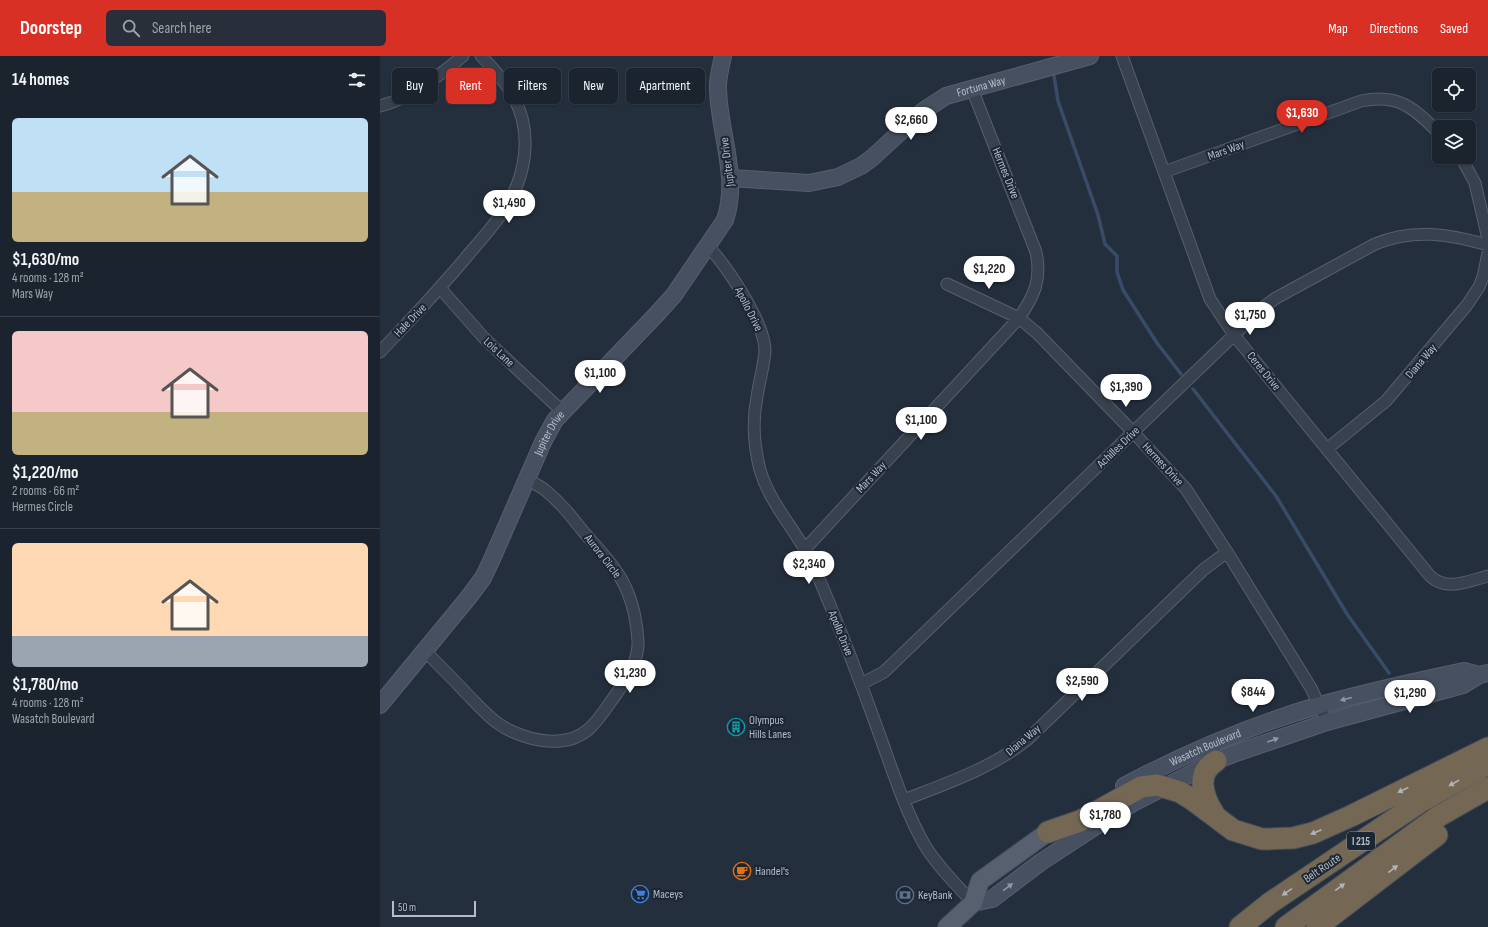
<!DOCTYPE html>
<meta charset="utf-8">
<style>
body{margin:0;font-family:"Sofia Sans Condensed",sans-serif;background:#282f3a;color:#f1f3f6;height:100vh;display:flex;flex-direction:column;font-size:15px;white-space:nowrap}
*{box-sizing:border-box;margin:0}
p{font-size:13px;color:#a0a4aa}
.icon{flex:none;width:22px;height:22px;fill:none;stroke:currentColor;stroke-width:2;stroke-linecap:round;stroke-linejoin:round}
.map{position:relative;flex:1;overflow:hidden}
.side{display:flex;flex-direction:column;background:#1b232e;width:380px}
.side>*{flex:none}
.top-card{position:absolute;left:12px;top:12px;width:380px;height:36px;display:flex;gap:8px}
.controls{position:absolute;left:1052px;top:12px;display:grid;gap:8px}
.controls a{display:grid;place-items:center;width:44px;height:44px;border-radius:6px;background:#1b232e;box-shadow:0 1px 3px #0004,0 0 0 1px #39404a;font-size:20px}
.scale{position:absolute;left:12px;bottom:10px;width:84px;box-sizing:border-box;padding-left:4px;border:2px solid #b4bcc9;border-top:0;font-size:11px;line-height:14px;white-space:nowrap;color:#b4bcc9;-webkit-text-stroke:3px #1d2633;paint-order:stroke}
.price{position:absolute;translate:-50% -34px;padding:0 9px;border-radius:14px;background:#fff;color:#222;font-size:13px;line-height:26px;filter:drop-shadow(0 1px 2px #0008)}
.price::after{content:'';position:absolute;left:50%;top:24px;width:12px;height:9px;margin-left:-6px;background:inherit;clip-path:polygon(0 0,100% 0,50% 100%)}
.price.selected{background:#d93025;color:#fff}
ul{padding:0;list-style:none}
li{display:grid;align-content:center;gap:8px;height:212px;padding:0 12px}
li+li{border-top:1px solid #39404a}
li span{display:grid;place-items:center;height:124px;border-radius:6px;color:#555}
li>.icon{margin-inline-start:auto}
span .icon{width:72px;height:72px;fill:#fffc;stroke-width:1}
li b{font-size:17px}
h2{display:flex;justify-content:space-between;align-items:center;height:48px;padding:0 12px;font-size:17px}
.pill{padding:0 14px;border-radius:6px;background:#1b232e;box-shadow:0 1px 3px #0004,0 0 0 1px #39404a;font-size:14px;line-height:36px}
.pill.selected{background:#d93025;color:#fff}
header{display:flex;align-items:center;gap:24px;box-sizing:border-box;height:56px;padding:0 20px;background:#d93025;color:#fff}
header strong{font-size:19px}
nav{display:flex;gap:22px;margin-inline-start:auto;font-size:14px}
.search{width:280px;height:36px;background:#282f3a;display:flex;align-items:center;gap:10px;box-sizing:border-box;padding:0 14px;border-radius:6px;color:#a0a4aa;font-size:15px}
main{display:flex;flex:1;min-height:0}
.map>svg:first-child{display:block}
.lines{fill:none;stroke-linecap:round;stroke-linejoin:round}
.stream{stroke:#394c67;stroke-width:3.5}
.street-casing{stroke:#565f6c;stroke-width:13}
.secondary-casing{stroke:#565f6c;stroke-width:18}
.primary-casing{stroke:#414a57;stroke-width:20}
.highway-casing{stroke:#434c59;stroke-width:23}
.street{stroke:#38414e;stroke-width:11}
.secondary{stroke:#465061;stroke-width:16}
.primary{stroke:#56606e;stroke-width:18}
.highway{stroke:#746855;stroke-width:21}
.oneway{fill:#8e96a5}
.oneway2{fill:#aeb4bd}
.labels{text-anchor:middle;stroke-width:4;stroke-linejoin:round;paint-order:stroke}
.shield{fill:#1d2633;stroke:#878f9c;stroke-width:1}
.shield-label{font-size:11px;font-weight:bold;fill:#b4bcc9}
.street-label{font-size:12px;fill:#b4bcc9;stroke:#1d2633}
.poi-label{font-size:12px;fill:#b4bcc9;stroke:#1d2633;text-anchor:start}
</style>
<header>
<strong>Doorstep</strong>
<div class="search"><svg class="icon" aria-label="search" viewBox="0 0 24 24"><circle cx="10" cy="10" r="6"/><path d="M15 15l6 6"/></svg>Search here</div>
<nav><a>Map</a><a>Directions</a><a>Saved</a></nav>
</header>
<main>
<section class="side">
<h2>14 homes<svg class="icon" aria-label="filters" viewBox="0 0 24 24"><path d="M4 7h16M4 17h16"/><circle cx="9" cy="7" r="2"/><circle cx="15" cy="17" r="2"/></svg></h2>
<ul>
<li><span style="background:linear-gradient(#bfe0f5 60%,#c2b280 0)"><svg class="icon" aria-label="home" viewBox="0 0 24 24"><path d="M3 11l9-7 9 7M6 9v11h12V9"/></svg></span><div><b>$1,630/mo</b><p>4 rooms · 128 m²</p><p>Mars Way</p></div></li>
<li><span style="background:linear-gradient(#f6c9c9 65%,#c2b280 0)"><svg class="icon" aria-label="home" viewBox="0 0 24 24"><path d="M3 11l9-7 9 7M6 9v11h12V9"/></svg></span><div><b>$1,220/mo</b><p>2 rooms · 66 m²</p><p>Hermes Circle</p></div></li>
<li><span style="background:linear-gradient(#ffd9b3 75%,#9aa5b1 0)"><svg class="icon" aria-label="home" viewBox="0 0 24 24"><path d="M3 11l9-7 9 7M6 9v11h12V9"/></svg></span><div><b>$1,780/mo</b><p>4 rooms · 128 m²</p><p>Wasatch Boulevard</p></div></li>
</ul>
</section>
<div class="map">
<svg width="1108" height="871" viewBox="0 0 1108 871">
<rect width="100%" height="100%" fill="#242f3e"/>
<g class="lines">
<path class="stream" d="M674 20 678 45 718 159 725 188 737 200V216L743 234 777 287 801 318
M813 333 896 440 967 558 1009 617"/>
<defs>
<path id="street" d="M742 0 830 243 854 279 1050 520C1067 536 1088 525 1108 520
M592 33 656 196C662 224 654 240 639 262L657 277 753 376 806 433 847 496 931 632 947 666
M0 50C32 42 58 20 83 0
M1081 101 1095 127 1108 183
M784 116 981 45C1018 37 1034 52 1059 77
M328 190C347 211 385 266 385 295 384 310 379 326 377 341 372 365 374 390 380 414 391 451 420 478 435 513 458 567 480 624 500 680 513 716 525 754 544 788 557 810 576 828 593 847
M60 232 104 282 183 356
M0 296C30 264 60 233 88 199 99 186 112 172 122 157 146 123 154 77 133 40 125 25 113 12 101 0
M947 393 1006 345 1087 249 1099 231 1103 221 1108 197
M425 493 639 262 567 228
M45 595C59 609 72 622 85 636 99 650 113 667 131 675 155 686 187 692 209 673 220 663 228 649 237 637 247 622 259 604 258 585 257 569 254 552 248 537 239 513 219 494 202 474 191 460 180 446 165 434 160 430 153 427 147 423
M481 628 504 616 854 279 881 253 896 242 995 188C1035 172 1068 178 1108 189
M524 744C567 727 610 713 647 684L823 514 847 496"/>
<g id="secondary">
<path id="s1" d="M351 122 429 127 458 121 481 110 492 102 543 55 566 40 710 0"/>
<path id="s2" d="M0 649 88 542 103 522 112 503 163 386 175 364 275 260 294 239 345 164C360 120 338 75 338 30 338 20 341 10 343 0"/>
<path id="s3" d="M744 730C806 697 872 669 940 649 987 636 1036 625 1084 615L1099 619"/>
<path d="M593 847 612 843 661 806 730 761 753 747 836 705 856 697 947 666 1083 629 1099 619 1108 617"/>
</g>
<path id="primary" d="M567 871 593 847 600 825 668 776"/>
<path id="highway" d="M834 758C823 741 815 717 836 705
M668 776 700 765 761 731 777 729 800 736 813 744 853 774 882 783 913 782 933 777 971 760 1108 692
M860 871 890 847 1040 746 1108 708
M906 871 1059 760 1108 732
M937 871 1057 779"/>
</defs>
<use href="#street" class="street-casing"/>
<use href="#secondary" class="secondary-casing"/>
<use href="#primary" class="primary-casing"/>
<use href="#highway" class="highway-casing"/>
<use href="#street" class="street"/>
<use href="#secondary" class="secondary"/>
<use href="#primary" class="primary"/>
<use href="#highway" class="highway"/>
</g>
<defs><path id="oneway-solid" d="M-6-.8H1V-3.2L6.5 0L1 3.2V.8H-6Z"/></defs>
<g class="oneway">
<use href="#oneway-solid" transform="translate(966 643) rotate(166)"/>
<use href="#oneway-solid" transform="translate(893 684) rotate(-20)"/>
<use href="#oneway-solid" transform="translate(628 831) rotate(-37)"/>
</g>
<g class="oneway2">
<use href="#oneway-solid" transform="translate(1074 727) rotate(151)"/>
<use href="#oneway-solid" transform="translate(1023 734) rotate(154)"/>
<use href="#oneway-solid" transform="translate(936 776) rotate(157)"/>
<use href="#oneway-solid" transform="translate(1013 813) rotate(-38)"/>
<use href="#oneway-solid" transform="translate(960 831) rotate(-36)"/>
<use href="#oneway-solid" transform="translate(907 836) rotate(146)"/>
</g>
<defs>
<symbol id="building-ring" viewBox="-11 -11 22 22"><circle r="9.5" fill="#1d2633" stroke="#0f9aa8" stroke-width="1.5"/><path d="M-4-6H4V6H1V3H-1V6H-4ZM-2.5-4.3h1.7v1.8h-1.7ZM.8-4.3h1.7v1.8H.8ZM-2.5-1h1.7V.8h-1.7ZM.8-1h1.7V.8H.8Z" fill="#0f9aa8"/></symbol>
<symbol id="cafe-ring" viewBox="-11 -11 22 22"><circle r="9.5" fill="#1d2633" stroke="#e8710a" stroke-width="1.5"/><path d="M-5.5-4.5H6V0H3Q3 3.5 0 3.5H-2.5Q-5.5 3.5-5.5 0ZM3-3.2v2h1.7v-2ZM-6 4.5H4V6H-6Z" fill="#e8710a"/></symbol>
<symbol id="supermarket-ring" viewBox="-11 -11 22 22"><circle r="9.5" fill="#1d2633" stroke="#3f7fe0" stroke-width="1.5"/><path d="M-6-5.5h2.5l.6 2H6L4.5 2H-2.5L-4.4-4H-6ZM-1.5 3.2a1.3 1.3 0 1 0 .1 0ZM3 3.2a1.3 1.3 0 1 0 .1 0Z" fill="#3f7fe0"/></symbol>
<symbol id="bank-ring" viewBox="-11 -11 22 22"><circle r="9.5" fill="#1d2633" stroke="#5c6f8a" stroke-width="1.5"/><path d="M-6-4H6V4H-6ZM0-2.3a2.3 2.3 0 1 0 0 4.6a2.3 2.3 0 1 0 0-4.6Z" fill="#5c6f8a"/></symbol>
</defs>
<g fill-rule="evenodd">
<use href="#building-ring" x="346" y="661" width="20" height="20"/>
<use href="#cafe-ring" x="352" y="805" width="20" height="20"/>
<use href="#supermarket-ring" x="250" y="828" width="20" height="20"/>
<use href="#bank-ring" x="515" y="829" width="20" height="20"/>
</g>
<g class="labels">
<rect class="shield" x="967" y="776" width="28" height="18" rx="3"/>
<g class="shield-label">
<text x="981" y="789">I 215</text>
</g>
<g class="street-label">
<text dy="4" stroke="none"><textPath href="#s1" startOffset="280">Fortuna Way</textPath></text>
<text transform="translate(846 94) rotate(-20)" y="4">Mars Way</text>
<text transform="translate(347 106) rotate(-97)" y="4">Jupiter Drive</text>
<text transform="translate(626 117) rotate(68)" y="4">Hermes Drive</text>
<text transform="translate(369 253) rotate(63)" y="4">Apollo Drive</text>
<text transform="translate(30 264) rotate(-46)" y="4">Hale Drive</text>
<text transform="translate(119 296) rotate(43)" y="4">Lois Lane</text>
<text transform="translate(1041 305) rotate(-50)" y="4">Diana Way</text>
<text transform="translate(884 315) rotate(51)" y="4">Ceres Drive</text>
<text dy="4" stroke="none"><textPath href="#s2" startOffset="323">Jupiter Drive</textPath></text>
<text transform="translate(738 391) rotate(-44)" y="4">Achilles Drive</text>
<text transform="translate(783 408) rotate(47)" y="4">Hermes Drive</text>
<text transform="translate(491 421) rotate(-47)" y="4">Mars Way</text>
<text transform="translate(223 500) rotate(52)" y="4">Aurora Circle</text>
<text transform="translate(461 577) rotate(68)" y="4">Apollo Drive</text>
<text transform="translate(643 684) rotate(-40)" y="4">Diana Way</text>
<text dy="4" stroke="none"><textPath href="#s3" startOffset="90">Wasatch Boulevard</textPath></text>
<text transform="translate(942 812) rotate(-34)" y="4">Belt Route</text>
</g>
<g class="poi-label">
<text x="369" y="668">Olympus<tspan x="369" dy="14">Hills Lanes</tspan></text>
<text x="375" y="819">Handel's</text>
<text x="273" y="842">Maceys</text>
<text x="538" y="843">KeyBank</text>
</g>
</g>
</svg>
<div class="controls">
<a><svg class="icon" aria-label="locate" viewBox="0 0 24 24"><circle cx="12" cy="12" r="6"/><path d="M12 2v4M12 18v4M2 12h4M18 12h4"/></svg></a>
<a><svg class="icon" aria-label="layers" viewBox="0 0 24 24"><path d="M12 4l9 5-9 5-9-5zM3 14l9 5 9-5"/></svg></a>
</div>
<div class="scale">50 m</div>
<b class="price selected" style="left:922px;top:78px">$1,630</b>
<b class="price" style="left:531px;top:85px">$2,660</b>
<b class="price" style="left:129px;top:168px">$1,490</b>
<b class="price" style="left:609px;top:234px">$1,220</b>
<b class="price" style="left:870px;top:280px">$1,750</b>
<b class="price" style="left:220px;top:338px">$1,100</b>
<b class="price" style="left:746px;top:352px">$1,390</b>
<b class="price" style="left:541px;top:385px">$1,100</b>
<b class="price" style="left:429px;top:529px">$2,340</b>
<b class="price" style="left:250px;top:638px">$1,230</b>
<b class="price" style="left:702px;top:646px">$2,590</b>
<b class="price" style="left:873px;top:657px">$844</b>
<b class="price" style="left:1030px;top:658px">$1,290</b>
<b class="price" style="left:725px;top:780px">$1,780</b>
<div class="top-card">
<a class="pill">Buy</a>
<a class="pill selected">Rent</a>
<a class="pill">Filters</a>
<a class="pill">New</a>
<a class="pill">Apartment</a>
</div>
</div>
</main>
